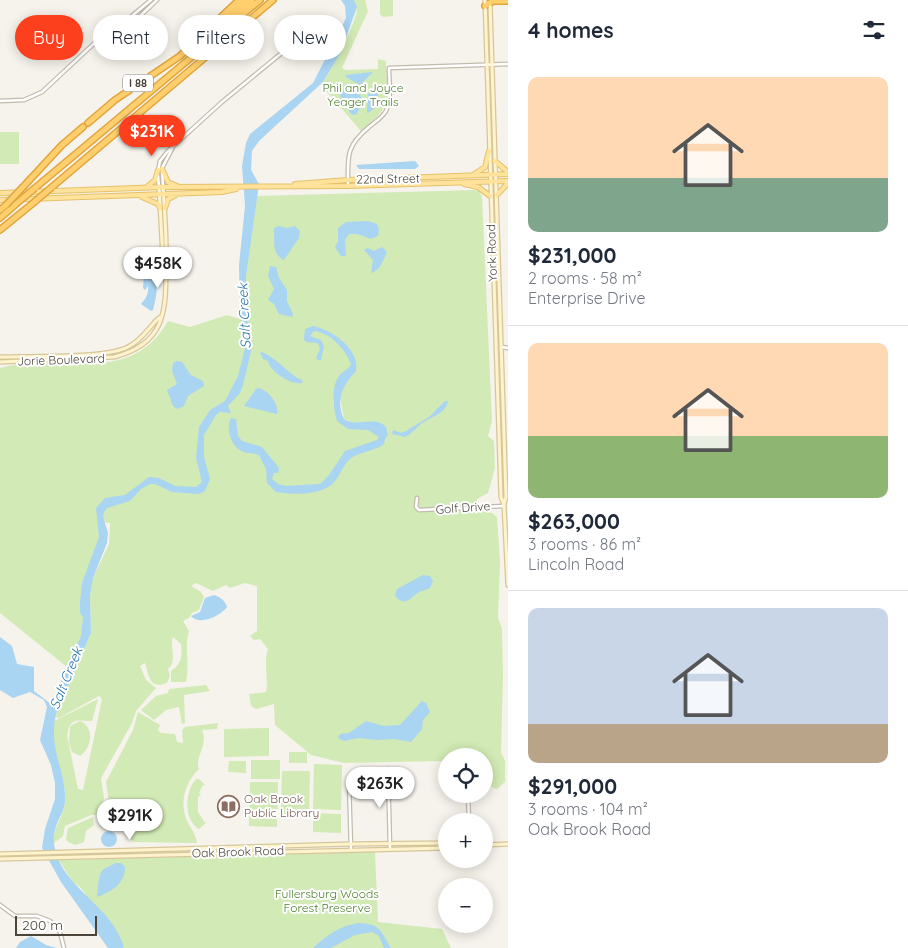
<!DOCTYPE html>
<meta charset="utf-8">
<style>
body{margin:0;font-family:Quicksand,sans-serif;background:#f6f6f7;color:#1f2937;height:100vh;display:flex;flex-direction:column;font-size:19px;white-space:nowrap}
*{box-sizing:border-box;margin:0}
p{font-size:16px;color:#747a83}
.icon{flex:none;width:28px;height:28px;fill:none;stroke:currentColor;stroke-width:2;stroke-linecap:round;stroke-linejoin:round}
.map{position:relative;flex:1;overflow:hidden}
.drawer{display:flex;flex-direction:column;background:#fff;width:400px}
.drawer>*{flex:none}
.guide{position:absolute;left:15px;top:15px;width:418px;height:45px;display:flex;gap:10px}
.fabs{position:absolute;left:438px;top:748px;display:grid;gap:10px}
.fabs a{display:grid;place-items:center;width:55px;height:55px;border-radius:50%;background:#fff;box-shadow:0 2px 12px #0003;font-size:25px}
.scale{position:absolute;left:15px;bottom:12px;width:82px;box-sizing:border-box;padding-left:5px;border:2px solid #4b4439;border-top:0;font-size:14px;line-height:18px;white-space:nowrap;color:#4b4439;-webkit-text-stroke:4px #fff;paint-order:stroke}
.price{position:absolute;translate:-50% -42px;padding:0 11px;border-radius:18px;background:#fff;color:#222;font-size:16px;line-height:32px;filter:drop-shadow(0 1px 2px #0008)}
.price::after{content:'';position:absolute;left:50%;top:30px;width:15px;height:11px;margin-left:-8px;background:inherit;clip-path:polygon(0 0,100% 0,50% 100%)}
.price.active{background:#fc3f1d;color:#fff}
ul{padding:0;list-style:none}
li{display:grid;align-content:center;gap:10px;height:265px;padding:0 20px}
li+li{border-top:1px solid #e0e1e3}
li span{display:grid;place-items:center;height:155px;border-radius:10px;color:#555}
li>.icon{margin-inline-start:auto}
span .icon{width:90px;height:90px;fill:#fffc;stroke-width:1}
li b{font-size:21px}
h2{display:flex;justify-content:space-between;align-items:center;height:60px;padding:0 20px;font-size:21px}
.tag{padding:0 18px;border-radius:22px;background:#fff;box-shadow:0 2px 12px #0003;font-size:18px;line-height:45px}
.tag.active{background:#fc3f1d;color:#fff}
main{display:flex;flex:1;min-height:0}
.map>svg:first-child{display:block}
.green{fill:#d2eab5;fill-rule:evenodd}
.water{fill:#a9d4f2}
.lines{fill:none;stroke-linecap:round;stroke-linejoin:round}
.street-casing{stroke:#c2bbae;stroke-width:5}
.secondary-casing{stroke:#d6c79b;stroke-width:5.5}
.primary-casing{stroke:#e6c16a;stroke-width:6}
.highway-casing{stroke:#e0a43c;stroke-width:8}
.street{stroke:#fff;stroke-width:2.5}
.secondary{stroke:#fff3cd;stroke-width:3}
.primary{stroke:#ffe39c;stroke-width:4}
.highway{stroke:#ffcf6e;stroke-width:5}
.highway-bridge-casing{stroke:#e0a43c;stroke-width:8;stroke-linecap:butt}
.highway-bridge{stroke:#ffcf6e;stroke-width:5}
.labels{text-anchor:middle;stroke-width:4;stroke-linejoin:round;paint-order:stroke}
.shield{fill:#fff;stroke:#817c74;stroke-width:1}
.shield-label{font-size:11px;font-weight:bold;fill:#4b4439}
.park-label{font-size:12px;fill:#4a7f2a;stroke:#fff}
.street-label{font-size:12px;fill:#4b4439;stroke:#fff}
.education-label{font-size:12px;fill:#785e54;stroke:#fff;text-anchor:start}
.water-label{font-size:14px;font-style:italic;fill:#2e7ab2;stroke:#fff}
</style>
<main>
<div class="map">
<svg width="508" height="948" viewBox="0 0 508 948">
<rect width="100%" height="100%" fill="#f6f3ec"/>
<path class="green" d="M354 0H365L368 11 342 68 346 70 378 69V59L386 61C388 99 393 106 361 131L321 85C330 74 358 20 357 7 356 5 355 2 354 0Z
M380 0H393V16L383 17 380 14Z
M0 132H19V164H0Z
M475 190 479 191 482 196 492 421 488 436 494 441 495 468 488 493 477 499V509H485V512L492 513 497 517 500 562 498 618 502 629 503 675 501 752 505 761V782L497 789 484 785V756H446V761L344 763 311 755 275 725 274 704 256 709 251 706 249 694 266 692C269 678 263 663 268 649L260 639 254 640 250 636 257 631V586L245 583 230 588 226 585 213 591 196 583 191 586 201 592 204 597 199 610 192 613 189 618 183 621 189 631C184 646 190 666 186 682H171V671C182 663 182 658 181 644L173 637C169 647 178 660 168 669L170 676 167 683C149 690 149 675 145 663L140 666 146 680 156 688 136 711 132 723 101 778 104 798 101 810 97 815H91L65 826 63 836 54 843C52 828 64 817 65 802 67 774 48 749 54 721L98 699 92 721C78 721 70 716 67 735L78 789 83 790 102 699 99 696 59 718 55 717 91 633 90 596 93 578 109 544 110 523 98 522 101 538 81 637 67 667 0 613V368C60 352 130 388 168 321L190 327 227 315 249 322 246 277 257 196ZM335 389 340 397 344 419 354 423 379 422 388 431 386 441 373 431 342 423 333 402Z
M206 685 210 691 184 695 185 723 182 724 179 707 166 710 154 720 141 710 156 696 168 693 169 689Z
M138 712 160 725 158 730 161 733 175 734 177 742 183 743 182 730 185 727 218 723 217 729 202 730C209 745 194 758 199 769 185 783 179 802 187 821 191 829 196 834 197 843L134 842C116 830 131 823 100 827L109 802 106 782 133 730Z
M80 721C95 727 92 748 80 756L72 752 69 743 70 726Z
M269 728V756L224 757V729Z
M289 752H307V763H289Z
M251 760H280V779H251Z
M229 761H246V773L228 772Z
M314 764 342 765 341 810 313 809Z
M282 771H310L309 816 281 815Z
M199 779 206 786 203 785 199 793 201 795 198 797V812L205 823 207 822 199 829C183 820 185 791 196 779Z
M250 782H278L277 827 249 826Z
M313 813 341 814V833L313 832Z
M93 817 94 825 86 831 84 842 75 845 68 842 66 839 68 828Z
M375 852 378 922 442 929 451 948H124L81 888 72 881 59 860Z"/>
<path class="water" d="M341 0H354L357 7 341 52 323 82 259 141 252 151 251 170 259 184 246 277V302L252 347 243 385 240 393 228 406 231 413 220 412 216 415 204 435V457L210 479 205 491 199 494 172 492 155 484H150L141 489 130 501 107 508 104 512 103 517 108 533 107 543 93 578 90 596 91 633 56 714C48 750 66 769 65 801 65 811 57 820 55 830 51 843 57 859 64 870 82 897 115 914 124 948H108L61 882 42 848 45 829 55 799V783L51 765 40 740 47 707 44 700 30 692 13 698 0 690V637L12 646 17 664 34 667V691L51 704 81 636 83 617 80 613V602L82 583 99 537 96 508 105 498 125 495 149 477 159 478 175 486 196 487 202 482 196 458 199 427 210 410 225 401 238 376 245 348 240 313 239 265 245 206 242 166 246 143 250 134 313 83 346 18 345 6Z
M373 72 360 85 346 77V75Z
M345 85 361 96V106L356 115 351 114 340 96Z
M374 91 378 94C378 102 375 111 367 113L368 94Z
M415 161 419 166 415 169H359L356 165Z
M368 221 377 224 379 229 378 236 371 239 357 234H349L345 240 346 256H341L335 247 338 241V228L346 222Z
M279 226 287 228 295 226 300 231 299 238 284 260C271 254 275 240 274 228Z
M382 247 387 252C383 260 381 270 371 273L373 260 364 250 368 248 374 251Z
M270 266 276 267 279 278 287 290V301L293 314 292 317 279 314 274 304 268 300 274 289 268 276Z
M153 272C160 283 156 298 153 310L151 311 141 304C145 299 149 295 148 286L145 290 143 288 144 275Z
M313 326C332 330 360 349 356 371 343 385 335 400 344 419 357 428 375 415 386 427L388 434 383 445C373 451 363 451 351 458 344 463 341 474 335 481 323 496 293 495 276 492L267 483 266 469 259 455C254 453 252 454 248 453 232 451 225 430 231 418L236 419 238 436 242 441 262 447 279 468 278 473H274L272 479 278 484 286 486 320 484 329 475 345 451 377 440 379 437 368 430 348 429 337 421C333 408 331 387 339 376 343 371 349 369 351 364 345 349 331 333 314 331L310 336 321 340 324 346 321 360H318L316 358 320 349 318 343 306 342 304 339 305 329Z
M262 352C277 358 287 373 303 381L302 383C291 385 270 372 268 361L263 359 260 353Z
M177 361 182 362 191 375 203 381 204 386 188 396 184 406 177 409 173 406 167 390 177 384 172 371 173 363Z
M259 388C269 391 279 404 277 414L244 406 256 389Z
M445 401H448C446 414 430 417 421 424 415 429 411 434 405 437L392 434 393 430 401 433 406 431 429 417Z
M423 575 430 576 433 581 430 588C426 590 421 591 419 592 409 599 405 607 395 596L397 589Z
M214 595C220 597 225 600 227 607 220 616 200 626 191 616L200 612 205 598Z
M422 701 426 703 430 712 423 720 422 729 411 742 394 739 376 740 359 738 344 741 338 738 340 734 349 733 366 721 384 726 400 725Z
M101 839a8 8 0 1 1 16 0a8 8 0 1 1-16 0Z
M115 863H121L125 867C125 884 111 892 97 897 98 889 98 873 104 869 108 866 112 866 115 863Z
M358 923C381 924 380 930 391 948H384L379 936 372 932 355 935 331 948H313C327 935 340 926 358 923Z
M31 936 46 945 57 948H16L20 942Z"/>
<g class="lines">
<defs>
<path id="street" d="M96 45 116 39 157 0
M0 101 24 100 42 92 101 37 121 25 151 0
M158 171 160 161 168 151 222 102 289 47 292 40 289 37V31L295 29 299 32 300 36 296 40H292
M158 176 159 187
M163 186 162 168 172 149
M348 186C348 157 345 147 369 127 375 122 382 118 386 111 392 97 389 82 389 68L508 64
M502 347 508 348
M417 498 416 507 419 510 504 506
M388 769 390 848
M349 781 351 849
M468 794 469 821
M0 905 15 916H37L50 921 60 932 64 948"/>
<path id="secondary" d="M485 0 501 497 504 505 508 585
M490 3 506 497 504 504
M159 187 163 259 166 265
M0 357C30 356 104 359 128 347 145 339 152 321 162 316
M0 362 114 357C165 344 166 312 166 268 167 241 165 214 163 187
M484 845 508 844
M0 854 351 844 446 843
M0 859 446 848"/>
<path id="primary" d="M495 161 508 172
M162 169 168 182 177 186
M473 175 485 167 489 151
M295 184 348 180 508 174
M464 184 478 187 490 196
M148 186 155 180 158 170
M0 193 163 187 348 186 508 181
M497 195 508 183
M142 197 158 204 160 208
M0 200 222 192 236 189
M165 208 168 199 176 195"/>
<path id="highway" d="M485 6 493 1H508
M223 19 246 0
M203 43 252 0
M88 123 115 100 180 56 239 0
M23 187 62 145 83 127
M52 187 273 0
M35 188 260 0
M0 210 6 205
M0 218 16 204
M0 230 32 204"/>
</defs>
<use href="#street" class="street-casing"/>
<use href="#secondary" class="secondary-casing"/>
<use href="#primary" class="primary-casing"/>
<use href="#highway" class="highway-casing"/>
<use href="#street" class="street"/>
<use href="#secondary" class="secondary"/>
<use href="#primary" class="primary"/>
<use href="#highway" class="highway"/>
<defs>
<path id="highway-bridge" d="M16 204 35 188
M32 204 52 187
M6 205 23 187"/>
</defs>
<use href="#highway-bridge" class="highway-bridge-casing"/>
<use href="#highway-bridge" class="highway-bridge"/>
</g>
<defs>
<symbol id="library-ring" viewBox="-11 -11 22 22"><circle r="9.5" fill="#fff" stroke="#8d6e63" stroke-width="1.5"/><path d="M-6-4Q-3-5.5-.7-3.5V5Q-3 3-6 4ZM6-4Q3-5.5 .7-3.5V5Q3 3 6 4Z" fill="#8d6e63"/></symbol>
</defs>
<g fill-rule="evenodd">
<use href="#library-ring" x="216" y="794" width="25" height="25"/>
</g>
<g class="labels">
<rect class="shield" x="123" y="74.5" width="30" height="17" rx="4"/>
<g class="shield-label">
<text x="138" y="87">I 88</text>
</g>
<g class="park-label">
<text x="363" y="92">Phil and Joyce<tspan x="363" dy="14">Yeager Trails</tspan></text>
<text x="327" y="898">Fullersburg Woods<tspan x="327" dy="14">Forest Preserve</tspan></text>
</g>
<g class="street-label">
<text transform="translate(388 179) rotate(-1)" y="4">22nd Street</text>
<text transform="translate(492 253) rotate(-92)" y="4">York Road</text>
<text transform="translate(61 360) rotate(-2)" y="4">Jorie Boulevard</text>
<text transform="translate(463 508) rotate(-4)" y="4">Golf Drive</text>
<text transform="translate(238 852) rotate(-2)" y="4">Oak Brook Road</text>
</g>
<g class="education-label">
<text x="244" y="803">Oak Brook<tspan x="244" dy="14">Public Library</tspan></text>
</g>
<g class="water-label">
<text transform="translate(244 316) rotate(-93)" y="5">Salt Creek</text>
<text transform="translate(66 678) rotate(-68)" y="5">Salt Creek</text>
</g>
</g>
</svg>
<div class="fabs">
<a><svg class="icon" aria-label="locate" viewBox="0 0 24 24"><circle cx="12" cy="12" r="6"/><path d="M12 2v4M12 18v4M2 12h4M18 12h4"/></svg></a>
<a>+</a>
<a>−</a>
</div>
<div class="scale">200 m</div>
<b class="price active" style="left:152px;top:157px">$231K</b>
<b class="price" style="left:158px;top:289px">$458K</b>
<b class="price" style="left:380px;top:809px">$263K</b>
<b class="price" style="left:130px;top:841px">$291K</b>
<div class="guide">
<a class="tag active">Buy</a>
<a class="tag">Rent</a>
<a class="tag">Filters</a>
<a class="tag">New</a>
</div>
</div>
<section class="drawer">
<h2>4 homes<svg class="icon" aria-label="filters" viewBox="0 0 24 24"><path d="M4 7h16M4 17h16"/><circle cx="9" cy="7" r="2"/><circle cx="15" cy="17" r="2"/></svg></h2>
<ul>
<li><span style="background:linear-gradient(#ffd9b3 65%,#7fa58c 0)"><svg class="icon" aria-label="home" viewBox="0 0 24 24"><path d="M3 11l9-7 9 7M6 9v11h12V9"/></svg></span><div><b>$231,000</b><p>2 rooms · 58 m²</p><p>Enterprise Drive</p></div></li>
<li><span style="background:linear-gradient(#ffd9b3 60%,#8fb573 0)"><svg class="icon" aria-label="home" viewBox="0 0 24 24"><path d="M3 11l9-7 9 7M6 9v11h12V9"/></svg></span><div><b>$263,000</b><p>3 rooms · 86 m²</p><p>Lincoln Road</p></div></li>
<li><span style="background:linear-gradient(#c9d6e8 75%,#b9a48a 0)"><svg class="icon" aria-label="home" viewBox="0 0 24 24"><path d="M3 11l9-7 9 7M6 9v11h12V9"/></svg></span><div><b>$291,000</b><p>3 rooms · 104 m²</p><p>Oak Brook Road</p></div></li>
</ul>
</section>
</main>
